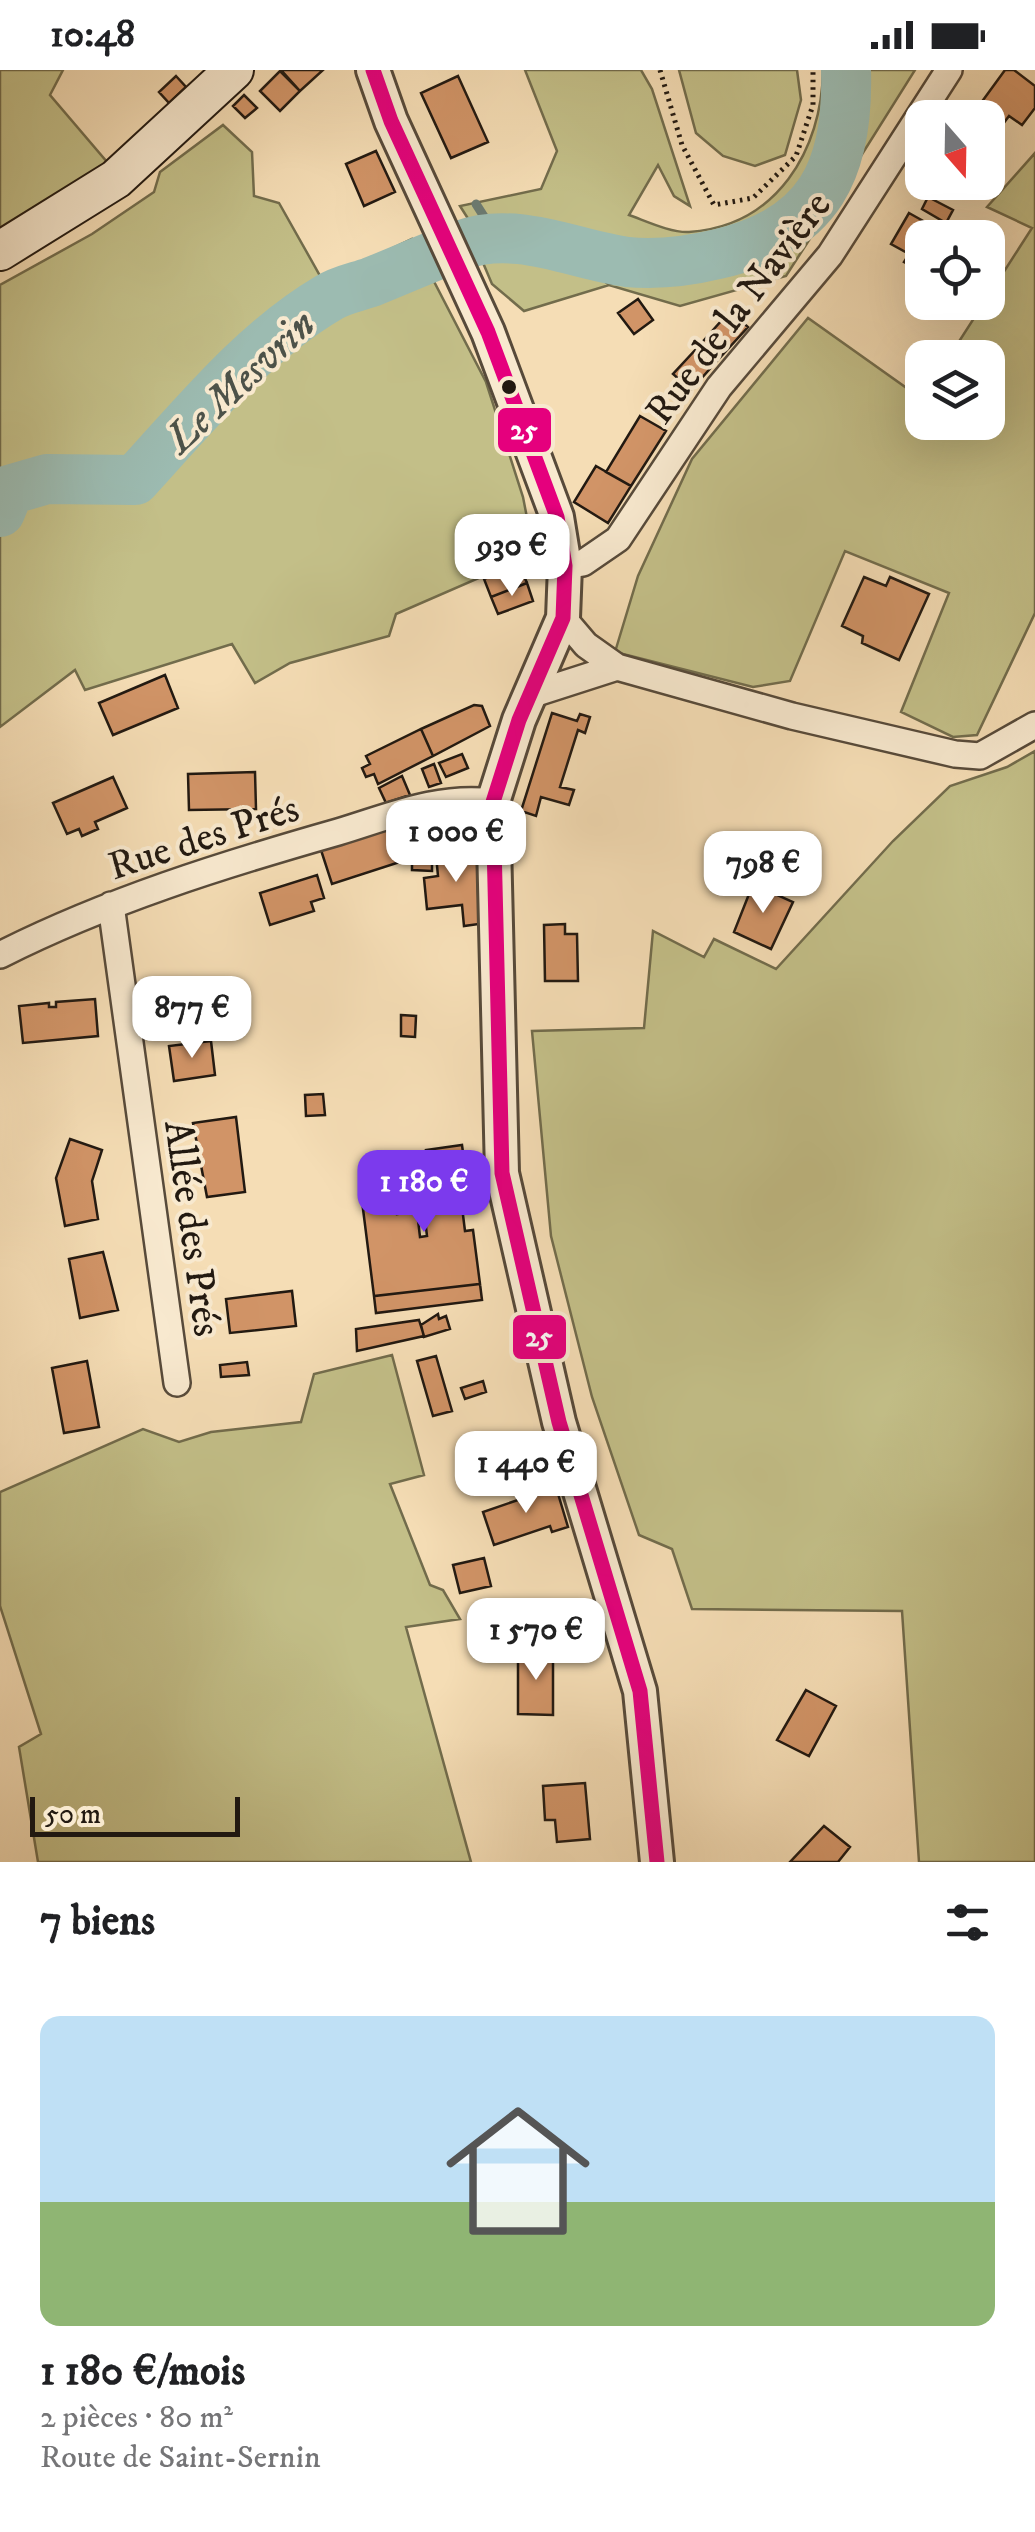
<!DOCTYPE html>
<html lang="fr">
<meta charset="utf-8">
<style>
body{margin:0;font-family:"IM FELL DW Pica",serif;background:#f6f6f6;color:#202124;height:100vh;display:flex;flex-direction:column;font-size:38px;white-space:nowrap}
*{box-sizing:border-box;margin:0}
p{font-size:32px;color:#757577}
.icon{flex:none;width:55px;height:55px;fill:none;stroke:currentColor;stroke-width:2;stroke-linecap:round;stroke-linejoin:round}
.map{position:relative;height:1792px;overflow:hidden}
.drawer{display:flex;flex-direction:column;background:#fff;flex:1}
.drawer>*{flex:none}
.needle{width:65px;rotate:160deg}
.buttons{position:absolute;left:905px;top:30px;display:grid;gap:20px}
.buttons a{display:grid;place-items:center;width:100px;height:100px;border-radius:20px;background:#fff;box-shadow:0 10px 40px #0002;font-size:50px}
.scale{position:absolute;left:30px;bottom:25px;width:210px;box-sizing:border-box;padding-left:10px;border:5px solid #221911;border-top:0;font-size:28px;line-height:35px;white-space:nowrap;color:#221911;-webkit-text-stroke:8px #f8e9cf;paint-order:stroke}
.price{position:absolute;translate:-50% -85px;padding:0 22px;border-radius:20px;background:#fff;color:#222;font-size:32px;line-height:65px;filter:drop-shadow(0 2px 5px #0008)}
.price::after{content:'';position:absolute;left:50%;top:60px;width:30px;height:22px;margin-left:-15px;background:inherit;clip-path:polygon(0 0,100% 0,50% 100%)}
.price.current{background:#7c3aed;color:#fff}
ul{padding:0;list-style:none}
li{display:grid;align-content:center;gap:20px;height:530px;padding:0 40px}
li span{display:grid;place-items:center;height:310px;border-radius:20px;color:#555}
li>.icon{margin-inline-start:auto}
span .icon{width:180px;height:180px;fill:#fffc;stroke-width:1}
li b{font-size:42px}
h2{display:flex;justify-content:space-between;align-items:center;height:120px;padding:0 40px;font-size:42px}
.status{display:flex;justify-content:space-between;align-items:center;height:70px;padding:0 50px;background:#fff;direction:ltr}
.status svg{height:28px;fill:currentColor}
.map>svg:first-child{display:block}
.green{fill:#c3bf88;stroke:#726c4c;stroke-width:2.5}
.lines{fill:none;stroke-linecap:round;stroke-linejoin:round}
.stream{stroke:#6b7a71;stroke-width:9}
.river{stroke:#9cbbb1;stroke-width:50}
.building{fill:#d19467;stroke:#221911;stroke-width:2.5}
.minor-casing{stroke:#574a3a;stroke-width:30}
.tertiary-casing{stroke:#574a3a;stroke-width:38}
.secondary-casing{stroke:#221911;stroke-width:42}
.path{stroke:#221911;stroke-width:5;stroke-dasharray:2.5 5;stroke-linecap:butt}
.minor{stroke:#f8e9cf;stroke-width:25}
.tertiary{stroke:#f8e9cf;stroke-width:32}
.secondary{stroke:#f8e9cf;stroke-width:38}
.bus-1-casing{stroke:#f8e9cf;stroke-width:22}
.bus-1{stroke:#e5007d;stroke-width:15}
.bus-dot{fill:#221911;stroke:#f8e9cf;stroke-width:4}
.labels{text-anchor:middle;stroke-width:8;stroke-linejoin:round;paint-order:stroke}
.street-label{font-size:40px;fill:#221911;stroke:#f8e9cf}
.water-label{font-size:42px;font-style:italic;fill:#4d5249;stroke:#f8e9cf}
.line-badge{stroke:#f8e9cf;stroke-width:4}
.badge-label{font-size:28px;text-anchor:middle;font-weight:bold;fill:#fff}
</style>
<div class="status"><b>10:48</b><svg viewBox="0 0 49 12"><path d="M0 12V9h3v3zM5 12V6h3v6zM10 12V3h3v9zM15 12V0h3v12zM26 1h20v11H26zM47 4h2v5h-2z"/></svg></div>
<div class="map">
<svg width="1035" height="1792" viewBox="0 0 1035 1792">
<rect width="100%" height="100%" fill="#f5ddb5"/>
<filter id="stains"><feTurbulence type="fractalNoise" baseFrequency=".002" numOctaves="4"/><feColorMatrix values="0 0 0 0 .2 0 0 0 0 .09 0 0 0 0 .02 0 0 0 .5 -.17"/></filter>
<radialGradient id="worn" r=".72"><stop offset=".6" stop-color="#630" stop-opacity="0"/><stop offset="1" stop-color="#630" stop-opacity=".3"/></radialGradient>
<path class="green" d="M0 0H63L50 25 113 99 0 169Z
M525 0H641L652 19 690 136 674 126 658 95 629 145C646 151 671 163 689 162 777 156 822 80 823 0H836L833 61 813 108 795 138 764 158 680 178 626 177 566 162 474 158 460 136 541 119 557 81Z
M679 0H797L801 30 785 85 755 96 723 86 696 63Z
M860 0H915L861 86 857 58Z
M223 55 252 82 254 126 279 133 323 211 412 169 486 312 523 427 534 484 396 544 389 566 290 593 255 613 232 574 85 620 75 600 0 657V215L92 164 154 122 160 102Z
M1035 83V543L977 665 953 667 901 642 949 523 845 481 790 611 753 617 615 582 638 506 692 389 808 248 922 329V352H988V288L949 287 1032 158 987 137Z
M811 167 786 206 680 236 609 215 524 241 492 214 481 188 583 194 609 215 740 195Z
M1035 681V1792H919L902 1541 692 1539 672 1479 639 1465 592 1327 551 1166 532 961 644 958 653 861 704 887 714 869 776 899 893 771 950 716 1007 697Z
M392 1285 424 1405 390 1414 430 1515 443 1520 460 1549 406 1557 471 1792H38L19 1677 41 1664 0 1536V1422L143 1359 179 1372 211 1362 301 1352 314 1304Z"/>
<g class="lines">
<path class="stream" d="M476 134 499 170"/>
<path class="river" d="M0 442 9 420 47 409 135 410C193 347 253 272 328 228 340 220 357 217 371 212 401 200 432 186 462 175 516 155 575 185 627 192 657 195 689 191 718 184 820 161 849 99 846 0"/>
</g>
<path class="building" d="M281 0H323L300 21Z
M1005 0H1014L1035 16V38L1022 55 1009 46 994 66 988 61V48H970Z
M280 1 300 21 280 41 260 21Z
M176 6 186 17 169 33 159 22Z
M458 6 488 72 451 88 421 23Z
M244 25 257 38 245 48 233 36Z
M376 81 395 122 364 136 346 94Z
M928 127 953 140 946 153 922 139Z
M909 143 941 161 937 168H922L919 200 904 192 909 184 891 174Z
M638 229 653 250 634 264 618 243Z
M730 241 748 257 715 293 698 277Z
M698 277 715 293 691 320 673 304Z
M640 346 666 361 631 416 606 402Z
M596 396 631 416 608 453 574 432Z
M519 494 527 513 491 527 484 509Z
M864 507 886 516 890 507 929 524 899 590 862 573 863 566 842 556Z
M527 513 533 531 498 544 491 527Z
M165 605 178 638 113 665 99 633Z
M474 635 482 636 490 656 433 686 421 659Z
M552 643 577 651 580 644 590 647 585 663 578 660 560 717 574 720 569 735 541 727 536 746 521 741Z
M421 659 433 686 378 714 374 704 366 707 362 698 370 694 366 686Z
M462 684 468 698 446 707 439 693Z
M434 694 441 713 429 717 422 699Z
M255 702 256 739 189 740 188 704Z
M402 706 410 725 386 733 379 718Z
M113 707 127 738 95 752 98 759 82 766 79 759 67 764 53 733Z
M428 742 432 752 446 748 452 768 440 772 442 779 432 782V801L412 800V788L332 814 320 777Z
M477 781 479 854 464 856 462 835 427 839 424 808 438 806 436 785Z
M317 805 324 828 311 832 314 841 270 855 260 823Z
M753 814 793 832 771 879 734 862Z
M565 854V864H577L578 911H545L544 855Z
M95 929 98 966 23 973 19 936 49 933V937H56V932Z
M401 945 416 946 415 967 401 966Z
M211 971 215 1005 174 1011 169 976Z
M323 1024 325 1045 306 1046 305 1025Z
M236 1047 245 1122 207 1127 193 1053Z
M70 1069 102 1080 92 1111 98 1149 65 1156 56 1108Z
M462 1075 469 1127 461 1129 465 1161 473 1160 480 1214 374 1226 362 1131 395 1127 397 1144 417 1141 420 1167 427 1166 423 1132 433 1131 426 1080Z
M103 1182 118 1240 80 1248 69 1189Z
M480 1214 482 1230 376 1243 374 1226Z
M292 1221 296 1256 230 1263 226 1229Z
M438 1244 439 1249 446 1246 450 1259 424 1267 421 1255Z
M419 1250 424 1266 357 1281 356 1259Z
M436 1286 452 1341 433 1346 417 1291Z
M87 1291 99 1357 64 1363 52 1298Z
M247 1292 249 1305 221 1307 220 1295Z
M483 1311 486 1322 465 1329 461 1318Z
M556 1417 568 1457 552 1462 550 1456 494 1475 483 1442Z
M484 1488 491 1516 460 1523 453 1495Z
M518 1582H553V1645L518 1644Z
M806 1620 836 1636 809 1686 777 1670Z
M585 1713 590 1769 557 1772 555 1750H545L543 1716Z
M824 1756 850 1777 838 1792H790Z"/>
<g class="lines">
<defs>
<path id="minor" d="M565 496 583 493 618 469 719 317 830 185 949 0
M563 548 586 575 617 597 792 646 955 684 980 686 1035 655
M530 625 617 597
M111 835 177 1313
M0 885C107 831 222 795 338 762 391 746 438 725 493 732"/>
<path id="tertiary" d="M373 0 391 51 488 262 557 447 565 496 563 548 519 650 493 732 502 1103 559 1352 640 1621 657 1792"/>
<path id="secondary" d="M0 181 116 109 234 0"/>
</defs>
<use href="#minor" class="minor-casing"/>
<use href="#tertiary" class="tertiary-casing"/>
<use href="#secondary" class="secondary-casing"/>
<path class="path" d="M660 0 682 75 714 135 753 128 796 86 813 35V0"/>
<use href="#minor" class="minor"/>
<use href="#tertiary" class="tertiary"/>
<use href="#secondary" class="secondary"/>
<defs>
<path id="bus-1" d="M373 0 391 51 488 262 557 447 565 496 563 548 519 650 493 732 502 1103 559 1352 640 1621 657 1792"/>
</defs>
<use href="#bus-1" class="bus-1-casing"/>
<use href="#bus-1" class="bus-1"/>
</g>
<circle class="bus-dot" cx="509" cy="317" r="9"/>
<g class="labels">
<g class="street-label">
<text transform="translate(737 237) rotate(-53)" y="14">Rue de la Navière</text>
<text transform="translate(203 766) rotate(-18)" y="14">Rue des Prés</text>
<text transform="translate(194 1158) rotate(82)" y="14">Allée des Prés</text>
</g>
<g class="water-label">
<text transform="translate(239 310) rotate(-43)" y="15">Le Mesvrin</text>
</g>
</g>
<g class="line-badge">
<rect x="496" y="336" width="57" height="48" rx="10" fill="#e5007d"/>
<rect x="511" y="1243" width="57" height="48" rx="10" fill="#e5007d"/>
</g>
<g class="badge-label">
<text x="524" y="369">25</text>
<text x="539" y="1276">25</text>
</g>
<rect width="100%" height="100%" filter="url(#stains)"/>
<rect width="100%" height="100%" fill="url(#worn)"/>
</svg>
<div class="buttons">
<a><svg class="needle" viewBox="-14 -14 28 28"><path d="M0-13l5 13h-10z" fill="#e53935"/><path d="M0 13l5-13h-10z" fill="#757577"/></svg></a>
<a><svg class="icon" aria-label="locate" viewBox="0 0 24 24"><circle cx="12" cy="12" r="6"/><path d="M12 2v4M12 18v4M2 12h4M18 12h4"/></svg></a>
<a><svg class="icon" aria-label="layers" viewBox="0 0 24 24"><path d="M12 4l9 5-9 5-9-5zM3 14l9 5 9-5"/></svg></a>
</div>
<div class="scale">50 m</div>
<b class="price" style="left:512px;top:529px">930 €</b>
<b class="price" style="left:456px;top:815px">1 000 €</b>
<b class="price" style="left:763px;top:846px">798 €</b>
<b class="price" style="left:192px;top:991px">877 €</b>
<b class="price current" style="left:424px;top:1165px">1 180 €</b>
<b class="price" style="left:526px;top:1446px">1 440 €</b>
<b class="price" style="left:536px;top:1613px">1 570 €</b>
</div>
<section class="drawer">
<h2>7 biens<svg class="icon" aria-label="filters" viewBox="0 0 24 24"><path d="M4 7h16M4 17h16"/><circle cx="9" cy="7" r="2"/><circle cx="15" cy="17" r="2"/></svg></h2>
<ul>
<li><span style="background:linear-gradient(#bfe0f5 60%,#8fb573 0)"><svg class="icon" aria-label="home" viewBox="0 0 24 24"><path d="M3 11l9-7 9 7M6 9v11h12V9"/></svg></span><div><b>1 180 €/mois</b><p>2 pièces · 80 m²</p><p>Route de Saint-Sernin</p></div></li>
</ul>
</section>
